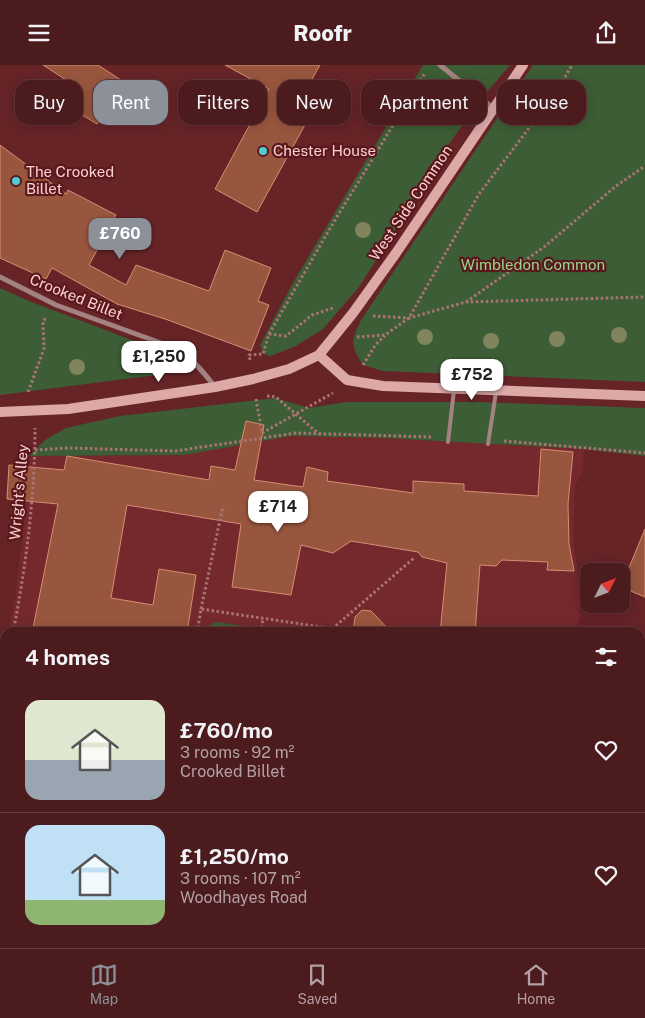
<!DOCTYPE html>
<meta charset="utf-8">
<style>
body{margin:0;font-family:"Public Sans",sans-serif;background:#532426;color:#f1f3f6;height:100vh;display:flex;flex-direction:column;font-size:19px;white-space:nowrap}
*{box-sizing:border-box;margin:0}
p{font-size:16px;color:#b2a1a4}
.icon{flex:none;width:28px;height:28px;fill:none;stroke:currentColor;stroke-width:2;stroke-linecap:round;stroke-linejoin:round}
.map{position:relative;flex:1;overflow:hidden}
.sheet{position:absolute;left:0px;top:562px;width:645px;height:321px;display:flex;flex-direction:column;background:#4c1b1d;border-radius:15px 15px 0 0;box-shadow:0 2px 12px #0003,0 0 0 1px #63393b}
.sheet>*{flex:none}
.top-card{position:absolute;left:15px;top:15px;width:615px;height:45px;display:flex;gap:10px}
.needle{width:32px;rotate:48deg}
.controls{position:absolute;left:580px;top:498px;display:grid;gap:10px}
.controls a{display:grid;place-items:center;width:50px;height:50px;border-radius:10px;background:#4c1b1d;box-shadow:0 2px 12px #0003,0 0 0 1px #63393b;font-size:25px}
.price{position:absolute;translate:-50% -42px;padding:0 11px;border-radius:10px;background:#fff;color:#222;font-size:16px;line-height:32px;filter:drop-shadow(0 1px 2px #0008)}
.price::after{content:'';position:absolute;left:50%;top:30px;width:15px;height:11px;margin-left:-8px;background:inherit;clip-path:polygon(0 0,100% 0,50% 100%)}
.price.selected{background:#8c9099;color:#fff}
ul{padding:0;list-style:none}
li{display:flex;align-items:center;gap:15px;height:125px;padding:0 25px}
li+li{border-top:1px solid #63393b}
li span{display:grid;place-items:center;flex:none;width:140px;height:100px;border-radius:15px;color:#555}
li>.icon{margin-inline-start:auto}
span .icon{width:60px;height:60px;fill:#fffc;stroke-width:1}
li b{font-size:21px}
h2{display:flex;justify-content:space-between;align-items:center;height:60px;padding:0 25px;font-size:21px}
.pill{padding:0 18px;border-radius:15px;background:#4c1b1d;box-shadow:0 2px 12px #0003,0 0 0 1px #63393b;font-size:18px;line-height:45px}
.pill.selected{background:#8c9099;color:#fff}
header{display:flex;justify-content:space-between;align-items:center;height:65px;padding:0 25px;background:#4c1b1d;font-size:22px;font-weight:800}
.tabs{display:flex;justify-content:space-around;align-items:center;height:70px;border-top:1px solid #63393b;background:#4c1b1d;font-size:14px;color:#b2a1a4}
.tabs a{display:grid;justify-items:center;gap:2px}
.tabs .selected{color:#8c9099}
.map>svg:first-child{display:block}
.built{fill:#75292d}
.green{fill:#3d5d36}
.building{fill:#99563e;stroke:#d78e74}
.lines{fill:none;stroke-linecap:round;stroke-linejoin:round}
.path{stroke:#aa7374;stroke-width:3;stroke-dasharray:2.5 2.5;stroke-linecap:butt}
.lane{stroke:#a38281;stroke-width:4}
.street{stroke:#a38281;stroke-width:5}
.secondary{stroke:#dca9a7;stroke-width:10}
.tree{fill:#80855d}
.poi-dot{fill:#51ccd3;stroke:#5a181d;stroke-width:2}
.labels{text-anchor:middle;stroke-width:4.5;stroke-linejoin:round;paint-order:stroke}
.poi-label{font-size:15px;fill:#fbd1cf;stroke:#5a181d;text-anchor:start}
.street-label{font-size:15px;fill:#fbd1cf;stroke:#5a181d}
.park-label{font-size:15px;fill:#96d58a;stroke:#5a181d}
</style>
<header><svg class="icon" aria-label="menu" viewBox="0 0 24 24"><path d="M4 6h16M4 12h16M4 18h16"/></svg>Roofr<svg class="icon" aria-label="share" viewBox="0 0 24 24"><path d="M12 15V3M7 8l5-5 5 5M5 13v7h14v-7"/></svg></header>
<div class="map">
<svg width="645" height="883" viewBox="0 0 645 883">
<rect width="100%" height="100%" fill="#662427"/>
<path class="built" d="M291 371 383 373 584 384 583 403 575 422 573 472 578 512 580 554 574 567 8 568 15 535 26 440 29 391 184 390Z
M5 581V879H588V883H0V602Z"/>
<path class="green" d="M423 0H510L481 34 441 90 427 104 414 136 359 222 323 264 294 282 270 291 263 289 260 280 294 216Z
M533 0H645V317L383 306 363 300C350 280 351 276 361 255Z
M0 223 29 236 171 290 178 303 165 309 0 330Z
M275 333 309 343 346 337H478L645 343V391L584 384 383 373 291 371 184 390 29 391 45 375 66 363 120 351Z
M216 557 285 567H208L210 560Z
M149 879H303L302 883H148Z"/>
<path class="building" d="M43 0H98L124 17 97 59 66 40 77 22Z
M225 0H320L297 41 311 49 257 147 215 124 269 24Z
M0 80 66 129 68 125 116 150 89 200 126 220 136 200 209 226 225 185 271 203 258 236 269 240 251 286 168 255 117 239 52 203 46 214 0 193Z
M246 356 264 360 254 415 303 422 307 402 328 407 327 416 413 428V416L464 419V426L538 431 541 384 573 387 568 439 569 479 574 506 547 505 548 497 502 495 496 501 480 500 475 568H440L447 498 422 492 418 487 351 476 333 488 301 480 291 530 232 522 241 459 127 440 111 533 153 540 159 504 196 510 187 568H32L58 439 7 434 9 400 64 405 67 391 209 415 211 401 235 405Z
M645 464V532L621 522Z
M362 545 371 546 392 568H353L355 552Z"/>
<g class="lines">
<path class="path" d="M466 237 544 182 616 121 645 101
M373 251 409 253 466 237 645 232
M269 269 286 271 312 250 333 243
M357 272 385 270 409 253 479 129 557 26 572 0
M250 295 249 290 263 289 269 269 329 165 425 8
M363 300 376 279 385 271
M28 327 44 284 43 256 46 253
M267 331 276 332 319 369
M256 334 262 367
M262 368 333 328
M504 376 645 388
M35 385 68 383 175 386 296 368 432 372
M201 544 223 441
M332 564 414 493
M13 568C26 501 35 431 35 363
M197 568 201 544 341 565V568
M220 568 221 566 232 568
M261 568 263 553
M0 631 5 606
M134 883 135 879
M325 883 326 879"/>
<path class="lane" d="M448 377 454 325
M488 379 496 327"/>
<path class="street" d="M440 0 493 43
M0 212 56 240 172 282C191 292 202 305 215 322"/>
<path class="secondary" d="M319 290 347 315 383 321 645 331
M0 347 68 344 215 322 253 314 289 304 319 290 353 248 396 188 523 0"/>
</g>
<g class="tree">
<circle cx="433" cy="52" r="8"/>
<circle cx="363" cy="165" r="8"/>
<circle cx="619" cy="270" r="8"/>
<circle cx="425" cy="272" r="8"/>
<circle cx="557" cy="274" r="8"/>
<circle cx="491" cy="276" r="8"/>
<circle cx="77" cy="302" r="8"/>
</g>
<g class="poi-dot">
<circle cx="263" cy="86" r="5"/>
<circle cx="16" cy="116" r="5"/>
</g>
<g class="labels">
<g class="poi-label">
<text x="273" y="91">Chester House</text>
<text x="26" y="112">The Crooked<tspan x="26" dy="17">Billet</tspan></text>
</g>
<g class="street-label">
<text transform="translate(411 138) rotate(-56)" y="5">West Side Common</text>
<text transform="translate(76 232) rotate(22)" y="5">Crooked Billet</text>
<text transform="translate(19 427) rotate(-85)" y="5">Wright's Alley</text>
</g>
<g class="park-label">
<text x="533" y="205">Wimbledon Common</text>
</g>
</g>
</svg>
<div class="controls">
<a><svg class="needle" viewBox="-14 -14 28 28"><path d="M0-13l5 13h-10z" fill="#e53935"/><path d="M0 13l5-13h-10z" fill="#b2a1a4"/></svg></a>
</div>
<b class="price selected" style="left:120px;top:195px">£760</b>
<b class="price" style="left:159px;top:318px">£1,250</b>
<b class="price" style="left:472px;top:336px">£752</b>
<b class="price" style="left:278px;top:468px">£714</b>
<div class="top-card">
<a class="pill">Buy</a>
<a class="pill selected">Rent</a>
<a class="pill">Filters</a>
<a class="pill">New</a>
<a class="pill">Apartment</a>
<a class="pill">House</a>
</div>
<section class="sheet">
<h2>4 homes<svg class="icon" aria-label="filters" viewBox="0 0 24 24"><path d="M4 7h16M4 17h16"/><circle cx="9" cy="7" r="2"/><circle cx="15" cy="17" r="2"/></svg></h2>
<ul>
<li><span style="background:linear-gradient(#dfe7d0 60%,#9aa5b1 0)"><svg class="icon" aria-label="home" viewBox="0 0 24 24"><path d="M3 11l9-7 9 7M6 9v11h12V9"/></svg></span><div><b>£760/mo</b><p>3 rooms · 92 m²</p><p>Crooked Billet</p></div><svg class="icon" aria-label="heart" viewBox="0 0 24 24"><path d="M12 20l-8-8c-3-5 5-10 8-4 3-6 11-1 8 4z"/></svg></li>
<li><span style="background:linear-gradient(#bfe0f5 75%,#8fb573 0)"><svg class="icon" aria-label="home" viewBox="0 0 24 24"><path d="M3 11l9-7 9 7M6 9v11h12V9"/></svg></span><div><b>£1,250/mo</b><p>3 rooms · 107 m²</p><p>Woodhayes Road</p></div><svg class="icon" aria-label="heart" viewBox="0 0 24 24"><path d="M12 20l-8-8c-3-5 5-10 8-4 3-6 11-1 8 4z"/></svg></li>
</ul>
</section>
</div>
<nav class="tabs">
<a class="selected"><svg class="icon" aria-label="map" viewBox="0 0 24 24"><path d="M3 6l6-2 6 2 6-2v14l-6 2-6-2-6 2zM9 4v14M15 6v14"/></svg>Map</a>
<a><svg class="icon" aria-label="saved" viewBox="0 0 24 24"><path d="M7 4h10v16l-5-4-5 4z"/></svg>Saved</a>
<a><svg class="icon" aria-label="home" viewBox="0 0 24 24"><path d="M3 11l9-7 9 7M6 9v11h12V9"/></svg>Home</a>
</nav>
